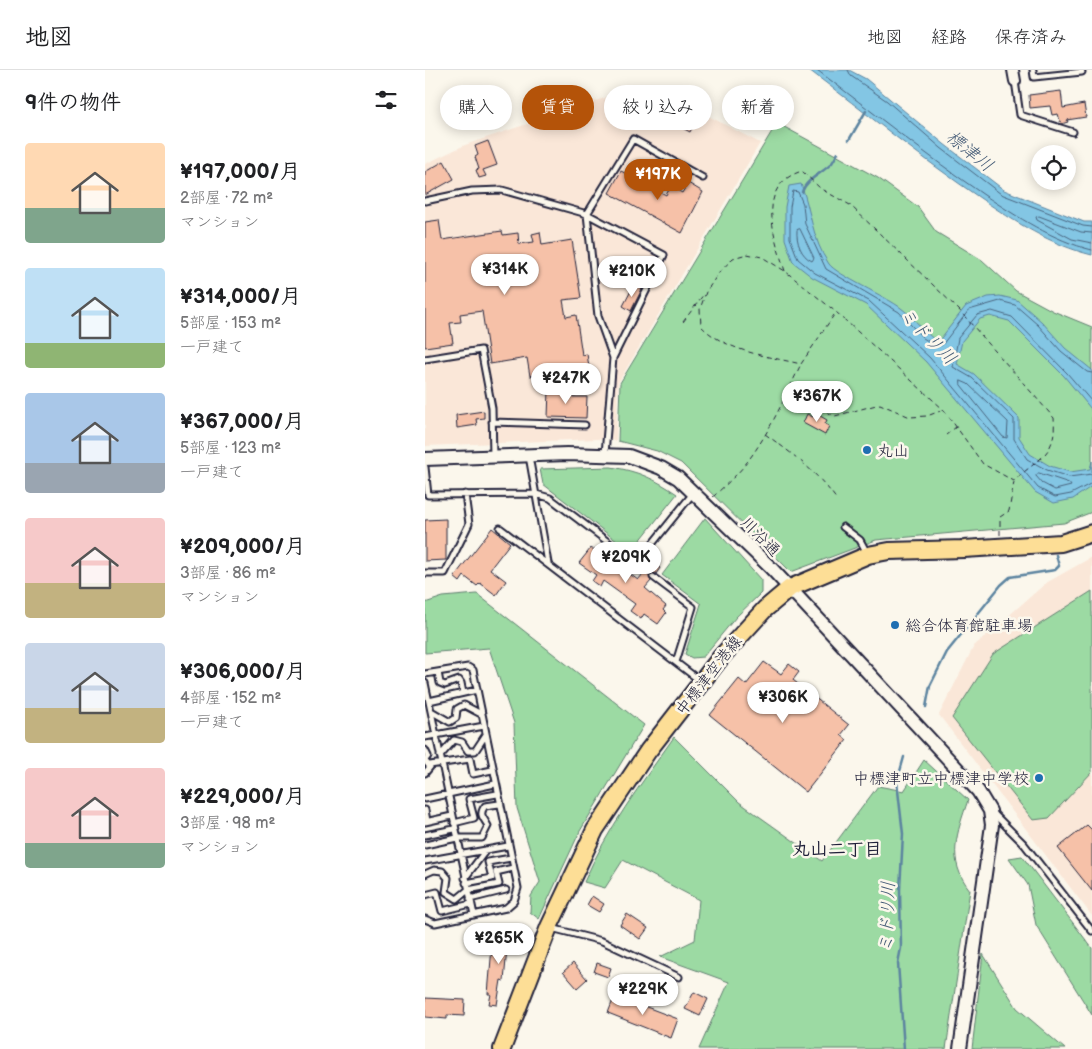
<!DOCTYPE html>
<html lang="ja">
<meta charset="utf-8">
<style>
body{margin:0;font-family:"Balsamiq Sans","Klee One",sans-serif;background:#f6f6f6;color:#202124;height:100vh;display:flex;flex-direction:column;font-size:19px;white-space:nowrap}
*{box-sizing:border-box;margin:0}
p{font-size:16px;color:#757577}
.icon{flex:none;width:28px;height:28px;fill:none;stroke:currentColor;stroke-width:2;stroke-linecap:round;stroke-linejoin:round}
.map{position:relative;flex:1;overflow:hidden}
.drawer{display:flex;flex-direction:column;background:#fff;width:425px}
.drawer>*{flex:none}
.hud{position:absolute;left:15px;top:15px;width:475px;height:45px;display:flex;gap:10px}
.fabs{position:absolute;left:606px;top:75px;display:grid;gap:10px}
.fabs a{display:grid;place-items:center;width:45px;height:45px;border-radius:50%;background:#fff;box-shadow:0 2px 12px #0003;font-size:25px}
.price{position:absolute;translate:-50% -42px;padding:0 11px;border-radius:18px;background:#fff;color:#222;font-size:16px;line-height:32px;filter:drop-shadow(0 1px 2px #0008)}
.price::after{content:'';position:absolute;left:50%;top:30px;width:15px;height:11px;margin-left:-8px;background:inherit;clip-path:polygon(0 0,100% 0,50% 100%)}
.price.current{background:#b45309;color:#fff}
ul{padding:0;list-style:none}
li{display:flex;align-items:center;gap:15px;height:125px;padding:0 25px}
li span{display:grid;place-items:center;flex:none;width:140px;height:100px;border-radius:5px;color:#555}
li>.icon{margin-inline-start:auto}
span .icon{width:60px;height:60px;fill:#fffc;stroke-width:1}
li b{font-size:21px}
h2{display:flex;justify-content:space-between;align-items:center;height:60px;padding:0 25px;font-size:21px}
.chip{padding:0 18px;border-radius:22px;background:#fff;box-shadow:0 2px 12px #0003;font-size:18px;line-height:45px}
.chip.current{background:#b45309;color:#fff}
header{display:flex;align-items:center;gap:30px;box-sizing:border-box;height:70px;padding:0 25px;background:#fff;border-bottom:1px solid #e0e0e0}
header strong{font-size:24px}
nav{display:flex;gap:28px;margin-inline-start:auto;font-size:18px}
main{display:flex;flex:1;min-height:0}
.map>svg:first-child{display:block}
.built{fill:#fae7d8}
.green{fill:#9cdaa3;stroke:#5f7e6f}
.water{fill:#83c6e4;stroke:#5c84a0}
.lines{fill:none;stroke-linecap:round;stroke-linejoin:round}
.shore{stroke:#49647f;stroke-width:1}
.stream{stroke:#5c84a0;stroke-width:2.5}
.building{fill:#f6c1a8;stroke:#22223b}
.service-casing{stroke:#22223b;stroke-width:9}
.minor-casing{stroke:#22223b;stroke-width:14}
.tertiary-casing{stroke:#22223b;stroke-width:16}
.primary-casing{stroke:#22223b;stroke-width:20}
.path{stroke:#22223b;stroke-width:1;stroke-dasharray:5 4;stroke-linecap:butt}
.service{stroke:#fbf7ec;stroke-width:5}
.minor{stroke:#fbf7ec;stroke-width:10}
.tertiary{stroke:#fbf7ec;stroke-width:12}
.primary{stroke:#fdde96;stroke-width:16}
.poi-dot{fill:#1f6fb2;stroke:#fbf7ec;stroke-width:2}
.labels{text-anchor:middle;stroke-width:5;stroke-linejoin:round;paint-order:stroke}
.poi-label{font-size:16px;fill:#22223b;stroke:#fbf7ec;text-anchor:start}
.street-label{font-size:16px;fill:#22223b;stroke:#fbf7ec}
.water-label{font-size:18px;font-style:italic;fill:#445b76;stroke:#fbf7ec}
.neighbourhood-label{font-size:18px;font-weight:bold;fill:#22223b;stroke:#fbf7ec}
</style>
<header>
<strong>地図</strong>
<nav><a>地図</a><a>経路</a><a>保存済み</a></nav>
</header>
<main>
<section class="drawer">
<h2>9件の物件<svg class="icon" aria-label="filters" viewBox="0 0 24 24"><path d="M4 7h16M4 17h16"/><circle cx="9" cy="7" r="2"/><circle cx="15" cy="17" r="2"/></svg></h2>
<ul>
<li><span style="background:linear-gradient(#ffd9b3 65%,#7fa58c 0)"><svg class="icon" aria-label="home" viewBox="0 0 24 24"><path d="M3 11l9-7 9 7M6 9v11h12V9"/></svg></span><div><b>¥197,000/月</b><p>2部屋 · 72 m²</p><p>マンション</p></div></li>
<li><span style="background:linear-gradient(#bfe0f5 75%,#8fb573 0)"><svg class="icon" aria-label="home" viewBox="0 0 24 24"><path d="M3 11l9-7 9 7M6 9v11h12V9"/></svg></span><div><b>¥314,000/月</b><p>5部屋 · 153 m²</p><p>一戸建て</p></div></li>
<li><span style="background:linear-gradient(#a9c7e8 70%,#9aa5b1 0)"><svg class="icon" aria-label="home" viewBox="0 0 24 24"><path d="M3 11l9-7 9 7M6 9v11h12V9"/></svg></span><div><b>¥367,000/月</b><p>5部屋 · 123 m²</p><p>一戸建て</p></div></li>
<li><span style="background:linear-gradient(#f6c9c9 65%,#c2b280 0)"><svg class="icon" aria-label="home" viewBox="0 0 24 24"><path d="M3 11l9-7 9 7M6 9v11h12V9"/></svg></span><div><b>¥209,000/月</b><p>3部屋 · 86 m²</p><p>マンション</p></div></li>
<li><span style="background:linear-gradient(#c9d6e8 65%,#c2b280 0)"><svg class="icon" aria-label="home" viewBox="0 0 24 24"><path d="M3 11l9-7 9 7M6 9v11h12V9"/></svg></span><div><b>¥306,000/月</b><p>4部屋 · 152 m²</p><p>一戸建て</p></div></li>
<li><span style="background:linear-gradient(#f6c9c9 75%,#7fa58c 0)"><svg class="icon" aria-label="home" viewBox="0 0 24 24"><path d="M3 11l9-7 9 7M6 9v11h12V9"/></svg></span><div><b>¥229,000/月</b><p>3部屋 · 98 m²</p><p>マンション</p></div></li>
</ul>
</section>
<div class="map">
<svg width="667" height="979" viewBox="0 0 667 979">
<rect width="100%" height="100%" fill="#fbf7ec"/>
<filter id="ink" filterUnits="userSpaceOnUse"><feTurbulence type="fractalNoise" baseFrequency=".02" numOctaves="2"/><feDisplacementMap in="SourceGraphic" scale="10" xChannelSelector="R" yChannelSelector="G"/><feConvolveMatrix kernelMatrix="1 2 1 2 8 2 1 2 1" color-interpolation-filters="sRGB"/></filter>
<g filter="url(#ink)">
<path class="built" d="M226 16 335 73 193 313 191 371 172 369 0 376V94L40 75 209 18Z
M667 487V846L514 645 549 576 621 513Z"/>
<path class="green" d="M352 53 453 108 493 137 511 162 557 190 591 221 628 241 667 257V442L639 453 451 470 366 502 256 393 232 381 193 371 195 313Z
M186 397C213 401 230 409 252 424L206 482 118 414 115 399Z
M280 448 336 510V523L311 547 278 587 267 588 260 584 276 534 237 505Z
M667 521V702L624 748 608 750 527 648 568 584Z
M52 524 219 655 155 761 114 849 105 842 106 826 115 812 92 738 89 653 64 578 0 583V533L18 527Z
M249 667 314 732 397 791 453 716 479 721 499 690 543 730C532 763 521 790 545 820L521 979H274L304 912 235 887 270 870 274 830 198 790 180 818 159 812C182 759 216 714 249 667Z
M597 786 667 878V945L611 855 603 815 584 788Z
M558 884 592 938 640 979H547Z"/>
<path class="water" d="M384 0H424L441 9 519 74 579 120 659 152H667V185C626 175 590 152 555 128 496 88 441 43 384 0Z
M376 114C386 140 387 170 404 194 412 205 462 227 476 238 490 248 498 262 513 272L541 236 563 227 575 226 592 230 617 252 640 278 667 300V346L666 339 639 306 584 251 565 246 555 249 537 271 532 294 549 304 594 348V367L605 384 625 396 645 402 665 399 667 391V416L648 429 629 433 610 422 501 292 441 235 387 207 368 192 360 169V137L364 116Z"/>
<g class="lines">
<path class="shore" d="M392 0C448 42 502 86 559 125 593 147 627 170 667 180
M423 0 426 6 462 31 516 78 576 124 658 156 667 157
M375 159 389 188 387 191C376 186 371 172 372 160Z
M667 163 656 162 614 146 611 147 612 150 647 169 667 173
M667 303 662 302 636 281 613 255 590 235 575 231 544 240 517 275 511 276 498 268 474 242 401 199 380 154 378 134 373 122 368 121 365 137V168L373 189 390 203 444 231 505 288 613 418 630 427 646 424 667 413
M536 311 543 314 583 352 582 368 578 367 536 315Z
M667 332 642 303 587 247 567 241 552 245 533 268 528 297 547 308 589 349V369L602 389 622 400 644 407 667 404
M614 403 644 413 646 416 630 420 617 413 611 406Z"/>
<path class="stream" d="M424 70 441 41
M377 122C381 109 398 103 407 93 409 90 411 86 413 83
M501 637 505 616 522 582 576 515 585 507 630 500 634 496 631 485
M479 687 472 712 478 764 475 820 476 878 473 893 479 979"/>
</g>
<path class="building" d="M636 21 638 38 659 34 661 47 642 50 643 52 636 54 633 44 627 45 625 36 605 38 604 25Z
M249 41 270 52 265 62 244 51Z
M63 71 72 95 58 100 61 106 54 108 51 100 54 99 50 87 53 85 50 76Z
M19 91 29 109 0 125V102Z
M196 101 241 125 246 116 257 123 263 113 278 122 257 163 184 123Z
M14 150 17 170 77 161 78 165 93 163 94 174 109 172 107 164 115 162 117 175 147 170 156 228 138 230 141 247 151 245 157 285 162 284 164 297 105 306 102 288 65 294 57 241 35 244 36 252 25 253 28 273 0 277V152Z
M209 215 217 219 206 241 198 236Z
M124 320 142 321V327H162L161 348 123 347Z
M59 341V348L51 349 52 355 32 358 31 345Z
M390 343 402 350 400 354 404 356 400 365 378 353 382 344 388 347Z
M21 449V490L0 491V450Z
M67 458 85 473 65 499 81 511 71 525 55 513 52 516 39 506 35 512 29 507Z
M166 478 169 480 170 479 213 510 218 504 224 502 223 497 226 492 235 498 231 504 224 505 226 511 220 518 241 536 238 540 241 543 233 554 219 544 216 549 205 541 210 534 178 511 175 517 167 511 171 505 154 493Z
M339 592 356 604 364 594 374 602 368 610 424 655 416 665 422 670 381 722 285 645 314 609 321 615Z
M662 755 667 760V821L633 778Z
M167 826 179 834 174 842 162 835Z
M202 844 223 858 215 869 195 855Z
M76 858 90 860 88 869 83 868 79 911 76 910 72 935 64 934 66 924H63L67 877 74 878Z
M148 893 162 909 152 918 138 902Z
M172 893 186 898 183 907 169 902Z
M269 922 283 929 275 946 260 939Z
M190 925 253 949 246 968 183 943Z
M0 928 40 930 39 946 22 945V949L0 947Z"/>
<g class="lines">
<defs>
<path id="service" d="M608 0 609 7 657 2
M590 11 595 45 648 62
M0 131 47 121 77 120 162 144 173 246 188 288 180 384
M188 288 239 185 162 144 208 69 278 108
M0 289 56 280 67 338 68 387
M67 352 160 355
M104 386 123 493
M0 397 3 425 111 424 125 428 220 500
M418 457 435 470 442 483
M75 458 274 610
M211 494 269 422
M0 503H20L44 454 40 424
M228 507 268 537 251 592
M13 602 15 613 20 615 34 610 36 613 38 623
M0 604 43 597 48 600 93 818 89 831 81 838 10 853 0 849
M0 613 49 845
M4 631 52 620
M6 641 25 652 31 648 32 639 39 635 56 644
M0 667 59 656
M0 680 3 686 0 690
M15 686 29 670 37 672 43 681H50L60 666
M0 691 5 697 0 703
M5 695 45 689 48 704 67 700
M0 729 70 714
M0 740 2 751
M568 743 599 774 667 861
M0 752 27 746
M29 753 49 748 44 729 72 724
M0 765 29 759
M0 775 32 768H57L63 756C59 748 53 745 60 736L74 734
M0 791 83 776
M0 804 9 800 17 801 23 808 21 822 32 829 43 820 74 814 71 802 88 798
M40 808 61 780
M41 813 67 808 63 792 86 788
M0 825 12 822 17 841 46 834
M45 829 81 820
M126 858 177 871 254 907"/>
<path id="minor" d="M588 0 590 11"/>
<path id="tertiary" d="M0 389 142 384 204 386 236 398 253 408 346 498 553 721 565 741 567 755 535 979"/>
<path id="primary" d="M77 979 124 857 170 760 223 681 296 587 340 539 365 518 443 485 464 481 539 479 636 473 667 463"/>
</defs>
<use href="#service" class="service-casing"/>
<use href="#minor" class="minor-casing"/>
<use href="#tertiary" class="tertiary-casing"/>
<use href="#primary" class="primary-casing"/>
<path class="path" d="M360 201C349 167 330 115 377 101L396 119 425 135 534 240 629 348C632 387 612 388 589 411L558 394 519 340 411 242 360 201 337 187 322 184 308 188 293 204 281 222 275 239 276 256C302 282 342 286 376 294L411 242
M258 252 279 224
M361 324 410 346 455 334 485 347 502 346 518 340
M340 364C368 384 392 402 412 430
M521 365 531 357
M288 427C298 417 310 407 319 396 343 366 359 329 376 294
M575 465V447L584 441 589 412"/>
<use href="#service" class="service"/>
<use href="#minor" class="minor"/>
<use href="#tertiary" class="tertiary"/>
<use href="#primary" class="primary"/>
</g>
</g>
<g class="poi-dot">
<circle cx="442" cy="380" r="5"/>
<circle cx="470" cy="555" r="5"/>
<circle cx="614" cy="708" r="5"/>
</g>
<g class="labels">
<g class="poi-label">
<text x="452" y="386">丸山</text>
<text x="480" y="561">総合体育館駐車場</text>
<text x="604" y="714" text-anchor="end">中標津町立中標津中学校</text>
</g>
<g class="street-label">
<text transform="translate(336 466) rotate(45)" y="6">川沿通</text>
<text transform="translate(283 605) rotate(-52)" y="6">中標津空港線</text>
</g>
<g class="water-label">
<text transform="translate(545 81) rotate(39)" y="6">標津川</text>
<text transform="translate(503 266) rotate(45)" y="6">ミドリ川</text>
<text transform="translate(462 847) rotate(-88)" y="6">ミドリ川</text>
</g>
<g class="neighbourhood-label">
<text x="412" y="785">丸山二丁目</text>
</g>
</g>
</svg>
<div class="fabs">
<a><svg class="icon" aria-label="locate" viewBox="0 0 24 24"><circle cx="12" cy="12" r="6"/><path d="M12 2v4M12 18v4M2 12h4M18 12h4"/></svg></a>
</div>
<b class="price current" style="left:233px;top:131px">¥197K</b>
<b class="price" style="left:80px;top:226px">¥314K</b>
<b class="price" style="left:207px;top:228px">¥210K</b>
<b class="price" style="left:141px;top:335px">¥247K</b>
<b class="price" style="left:392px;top:353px">¥367K</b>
<b class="price" style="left:201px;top:514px">¥209K</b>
<b class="price" style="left:358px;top:654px">¥306K</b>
<b class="price" style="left:74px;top:895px">¥265K</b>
<b class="price" style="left:218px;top:946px">¥229K</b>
<div class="hud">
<a class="chip">購入</a>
<a class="chip current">賃貸</a>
<a class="chip">絞り込み</a>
<a class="chip">新着</a>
</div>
</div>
</main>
